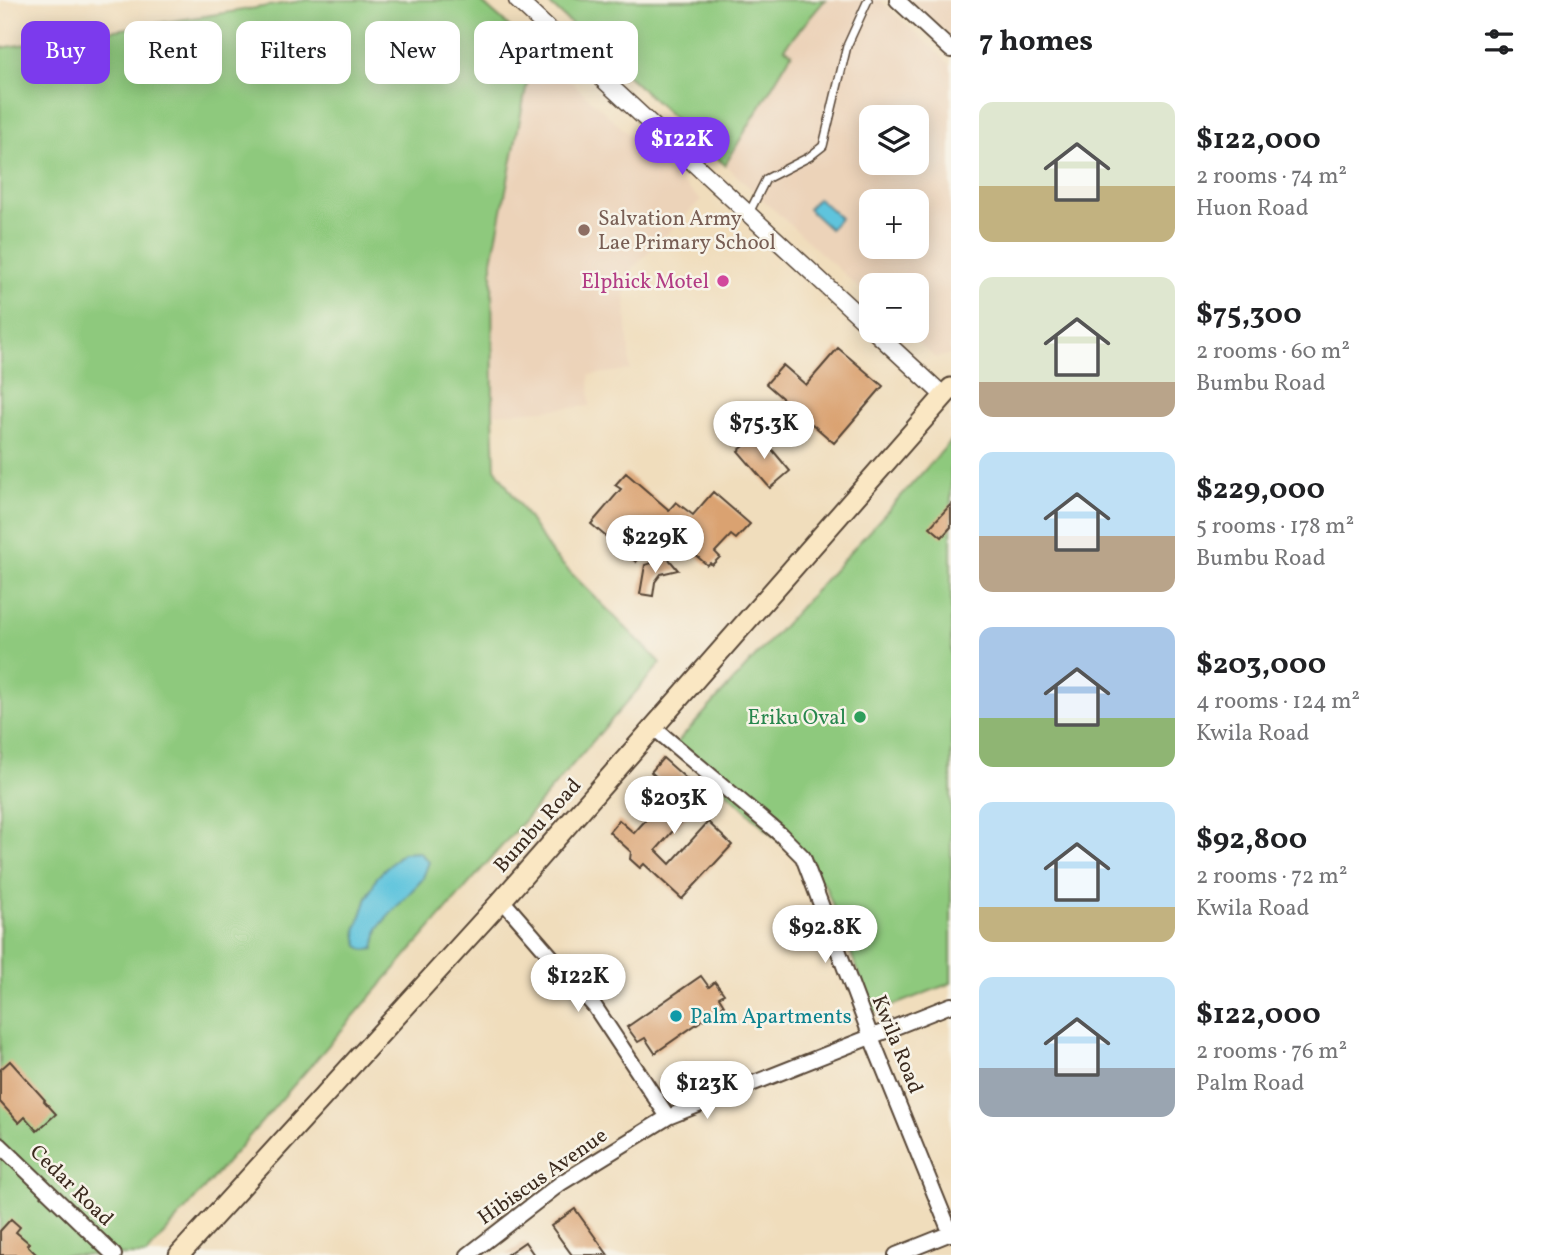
<!DOCTYPE html>
<meta charset="utf-8">
<style>
body{margin:0;font-family:Vollkorn,serif;background:#f6f6f6;color:#202124;height:100vh;display:flex;flex-direction:column;font-size:26px;white-space:nowrap}
*{box-sizing:border-box;margin:0}
p{font-size:23px;color:#757577}
.icon{flex:none;width:38px;height:38px;fill:none;stroke:currentColor;stroke-width:2;stroke-linecap:round;stroke-linejoin:round}
.map{position:relative;flex:1;overflow:hidden}
.side{display:flex;flex-direction:column;background:#fff;width:595px}
.side>*{flex:none}
.top-card{position:absolute;left:21px;top:21px;width:665px;height:63px;display:flex;gap:14px}
.tools{position:absolute;left:859px;top:105px;display:grid;gap:14px}
.tools a{display:grid;place-items:center;width:70px;height:70px;border-radius:14px;background:#fff;box-shadow:0 4px 18px #0003;font-size:35px}
.price{position:absolute;translate:-50% -60px;padding:0 16px;border-radius:24px;background:#fff;color:#222;font-size:23px;line-height:46px;filter:drop-shadow(0 2px 4px #0008)}
.price::after{content:'';position:absolute;left:50%;top:42px;width:21px;height:16px;margin-left:-10px;background:inherit;clip-path:polygon(0 0,100% 0,50% 100%)}
.price.selected{background:#7c3aed;color:#fff}
ul{padding:0;list-style:none}
li{display:flex;align-items:center;gap:21px;height:175px;padding:0 28px}
li span{display:grid;place-items:center;flex:none;width:196px;height:140px;border-radius:14px;color:#555}
li>.icon{margin-inline-start:auto}
span .icon{width:84px;height:84px;fill:#fffc;stroke-width:1}
li b{font-size:30px}
h2{display:flex;justify-content:space-between;align-items:center;height:84px;padding:0 28px;font-size:30px}
.tag{padding:0 24px;border-radius:14px;background:#fff;box-shadow:0 4px 18px #0003;font-size:24px;line-height:63px}
.tag.selected{background:#7c3aed;color:#fff}
main{display:flex;flex:1;min-height:0}
.map>svg:first-child{display:block}
.built{fill:#ecd3b9;fill-rule:evenodd}
.green{fill:#8ec97d;stroke:#647a4e;stroke-width:2}
.water{fill:#5fc4dd;stroke:#4d777e;stroke-width:2}
.building{fill:#daa271}
.lines{fill:none;stroke-linecap:round;stroke-linejoin:round}
.service-casing{stroke:#564536;stroke-width:10}
.minor-casing{stroke:#564536;stroke-width:18}
.tertiary-casing{stroke:#564536;stroke-width:19}
.secondary-casing{stroke:#564536;stroke-width:23}
.service{stroke:#fff;stroke-width:7}
.minor{stroke:#fff;stroke-width:14}
.tertiary{stroke:#fff;stroke-width:16}
.secondary{stroke:#fae7c3;stroke-width:19}
.education-dot{fill:#8d6e63;stroke:#f7f3e8;stroke-width:2.5}
.hotel-dot{fill:#d1479c;stroke:#f7f3e8;stroke-width:2.5}
.leisure-dot{fill:#2e9e5b;stroke:#f7f3e8;stroke-width:2.5}
.culture-dot{fill:#0f9aa8;stroke:#f7f3e8;stroke-width:2.5}
.labels{text-anchor:middle;stroke-width:5;stroke-linejoin:round;paint-order:stroke}
.education-label{font-size:21px;fill:#785e54;stroke:#f7f3e8;text-anchor:start}
.hotel-label{font-size:21px;fill:#b23c85;stroke:#f7f3e8;text-anchor:end}
.leisure-label{font-size:21px;fill:#27864d;stroke:#f7f3e8;text-anchor:end}
.street-label{font-size:21px;fill:#3b2a1e;stroke:#f7f3e8}
.culture-label{font-size:21px;fill:#0d838f;stroke:#f7f3e8;text-anchor:start}
</style>
<main>
<div class="map">
<svg width="951" height="1255" viewBox="0 0 951 1255">
<rect width="100%" height="100%" fill="#f7f3e8"/>
<filter id="ink" filterUnits="userSpaceOnUse"><feTurbulence type="fractalNoise" baseFrequency=".0143" numOctaves="2"/><feDisplacementMap in="SourceGraphic" scale="14" xChannelSelector="R" yChannelSelector="G"/><feConvolveMatrix kernelMatrix="1 2 1 2 8 2 1 2 1" color-interpolation-filters="sRGB"/></filter>
<filter id="wash" filterUnits="userSpaceOnUse"><feTurbulence type="fractalNoise" baseFrequency=".00686" numOctaves="4" result="noise"/><feDisplacementMap in="SourceGraphic" scale="28" xChannelSelector="R" yChannelSelector="G"/><feGaussianBlur stdDeviation="1.57" result="paint"/><feColorMatrix in="noise" values="0 0 0 0 0 0 0 0 0 0 0 0 0 0 0 0 0 1.4 0 .05"/><feComposite in="paint" operator="in"/></filter>
<g filter="url(#wash)">
<rect width="100%" height="100%" fill="#f0ddbc"/>
<path class="built" d="M545 0H880L951 65V354L935 358 906 331H917V285H872L871 299ZM872 117H917V163H872ZM872 201H917V247H872Z
M909 0H951V36Z
M534 48 701 200 632 269 625 294 630 370 589 375 590 406 493 414 492 261Z"/>
<path class="green" d="M307 0H479L534 48 492 261 493 414 495 468 553 555 661 663 146 1255H0V48Z
M545 0H827L824 1 784 48 792 53 725 165Z
M951 441V983L874 1013 825 885 676 744Z"/>
<path class="water" d="M818 198 840 218 830 229 808 209Z
M419 852 429 862 422 880 387 917 378 929 374 949 365 950 358 946 356 930 367 898 377 877 402 853Z"/>
<g id="blocks">
<path class="building" d="M838 348 883 386 834 443 766 384 783 365 806 385Z
M759 434 790 471 770 488 738 451Z
M626 473 669 510 676 502 693 515 713 492 750 524 736 539 731 535 715 552 720 557 712 565 710 563 707 565 676 538 674 541 662 531 636 562 591 524 621 489 615 485Z
M951 504V527L942 537 930 527Z
M668 558 678 570 661 574 655 582 653 596 640 594 645 565Z
M663 758 705 795 656 850 670 864 708 822 732 845 682 899 644 864 640 868 630 859 631 852 609 832 619 820 634 833 672 791 651 772Z
M701 976 709 987 715 982 724 994 719 997 724 1005 655 1053 645 1038 638 1042 627 1027Z
M10 1061 45 1100 44 1101 56 1114 37 1131 25 1117 19 1123 0 1102V1070Z
M575 1209 608 1255H572L551 1226Z
M11 1219 20 1227 16 1232 29 1243 27 1245 37 1255H0V1231Z
M525 1242 534 1255H506Z"/>
</g>
</g>
<g filter="url(#ink)">
<use href="#blocks" fill-opacity="0" stroke="#564536" stroke-width="2"/>
<g class="lines">
<defs>
<path id="service" d="M749 213 766 179 809 157 823 146 847 46 868 0"/>
<path id="minor" d="M897 0 951 50
M654 728 781 835 803 857 871 1037 951 1234
M502 900 595 1007 668 1117
M0 1145 114 1255
M468 1255 561 1183 668 1117 951 1005
M896 1255 951 1233"/>
<path id="tertiary" d="M517 0 872 328
M874 331 944 396"/>
<path id="secondary" d="M179 1255 502 900 951 388"/>
</defs>
<use href="#service" class="service-casing"/>
<use href="#minor" class="minor-casing"/>
<use href="#tertiary" class="tertiary-casing"/>
<use href="#secondary" class="secondary-casing"/>
<use href="#service" class="service"/>
<use href="#minor" class="minor"/>
<use href="#tertiary" class="tertiary"/>
<use href="#secondary" class="secondary"/>
</g>
</g>
<circle class="education-dot" cx="584" cy="230" r="7"/>
<circle class="hotel-dot" cx="723" cy="281" r="7"/>
<circle class="leisure-dot" cx="860" cy="717" r="7"/>
<circle class="culture-dot" cx="676" cy="1016" r="7"/>
<g class="labels">
<g class="education-label">
<text x="598" y="225">Salvation Army<tspan x="598" dy="24">Lae Primary School</tspan></text>
</g>
<g class="hotel-label">
<text x="709" y="288">Elphick Motel</text>
</g>
<g class="leisure-label">
<text x="846" y="724">Eriku Oval</text>
</g>
<g class="street-label">
<text transform="translate(537 825) rotate(-48)" y="7">Bumbu Road</text>
<text transform="translate(898 1044) rotate(68)" y="7">Kwila Road</text>
<text transform="translate(542 1176) rotate(-35)" y="7">Hibiscus Avenue</text>
<text transform="translate(72 1185) rotate(44)" y="7">Cedar Road</text>
</g>
<g class="culture-label">
<text x="690" y="1023">Palm Apartments</text>
</g>
</g>
</svg>
<div class="tools">
<a><svg class="icon" aria-label="layers" viewBox="0 0 24 24"><path d="M12 4l9 5-9 5-9-5zM3 14l9 5 9-5"/></svg></a>
<a>+</a>
<a>−</a>
</div>
<b class="price selected" style="left:682px;top:177px">$122K</b>
<b class="price" style="left:764px;top:461px">$75.3K</b>
<b class="price" style="left:655px;top:575px">$229K</b>
<b class="price" style="left:674px;top:836px">$203K</b>
<b class="price" style="left:825px;top:965px">$92.8K</b>
<b class="price" style="left:578px;top:1014px">$122K</b>
<b class="price" style="left:707px;top:1121px">$123K</b>
<div class="top-card">
<a class="tag selected">Buy</a>
<a class="tag">Rent</a>
<a class="tag">Filters</a>
<a class="tag">New</a>
<a class="tag">Apartment</a>
</div>
</div>
<section class="side">
<h2>7 homes<svg class="icon" aria-label="filters" viewBox="0 0 24 24"><path d="M4 7h16M4 17h16"/><circle cx="9" cy="7" r="2"/><circle cx="15" cy="17" r="2"/></svg></h2>
<ul>
<li><span style="background:linear-gradient(#dfe7d0 60%,#c2b280 0)"><svg class="icon" aria-label="home" viewBox="0 0 24 24"><path d="M3 11l9-7 9 7M6 9v11h12V9"/></svg></span><div><b>$122,000</b><p>2 rooms · 74 m²</p><p>Huon Road</p></div></li>
<li><span style="background:linear-gradient(#dfe7d0 75%,#b9a48a 0)"><svg class="icon" aria-label="home" viewBox="0 0 24 24"><path d="M3 11l9-7 9 7M6 9v11h12V9"/></svg></span><div><b>$75,300</b><p>2 rooms · 60 m²</p><p>Bumbu Road</p></div></li>
<li><span style="background:linear-gradient(#bfe0f5 60%,#b9a48a 0)"><svg class="icon" aria-label="home" viewBox="0 0 24 24"><path d="M3 11l9-7 9 7M6 9v11h12V9"/></svg></span><div><b>$229,000</b><p>5 rooms · 178 m²</p><p>Bumbu Road</p></div></li>
<li><span style="background:linear-gradient(#a9c7e8 65%,#8fb573 0)"><svg class="icon" aria-label="home" viewBox="0 0 24 24"><path d="M3 11l9-7 9 7M6 9v11h12V9"/></svg></span><div><b>$203,000</b><p>4 rooms · 124 m²</p><p>Kwila Road</p></div></li>
<li><span style="background:linear-gradient(#bfe0f5 75%,#c2b280 0)"><svg class="icon" aria-label="home" viewBox="0 0 24 24"><path d="M3 11l9-7 9 7M6 9v11h12V9"/></svg></span><div><b>$92,800</b><p>2 rooms · 72 m²</p><p>Kwila Road</p></div></li>
<li><span style="background:linear-gradient(#bfe0f5 65%,#9aa5b1 0)"><svg class="icon" aria-label="home" viewBox="0 0 24 24"><path d="M3 11l9-7 9 7M6 9v11h12V9"/></svg></span><div><b>$122,000</b><p>2 rooms · 76 m²</p><p>Palm Road</p></div></li>
</ul>
</section>
</main>
